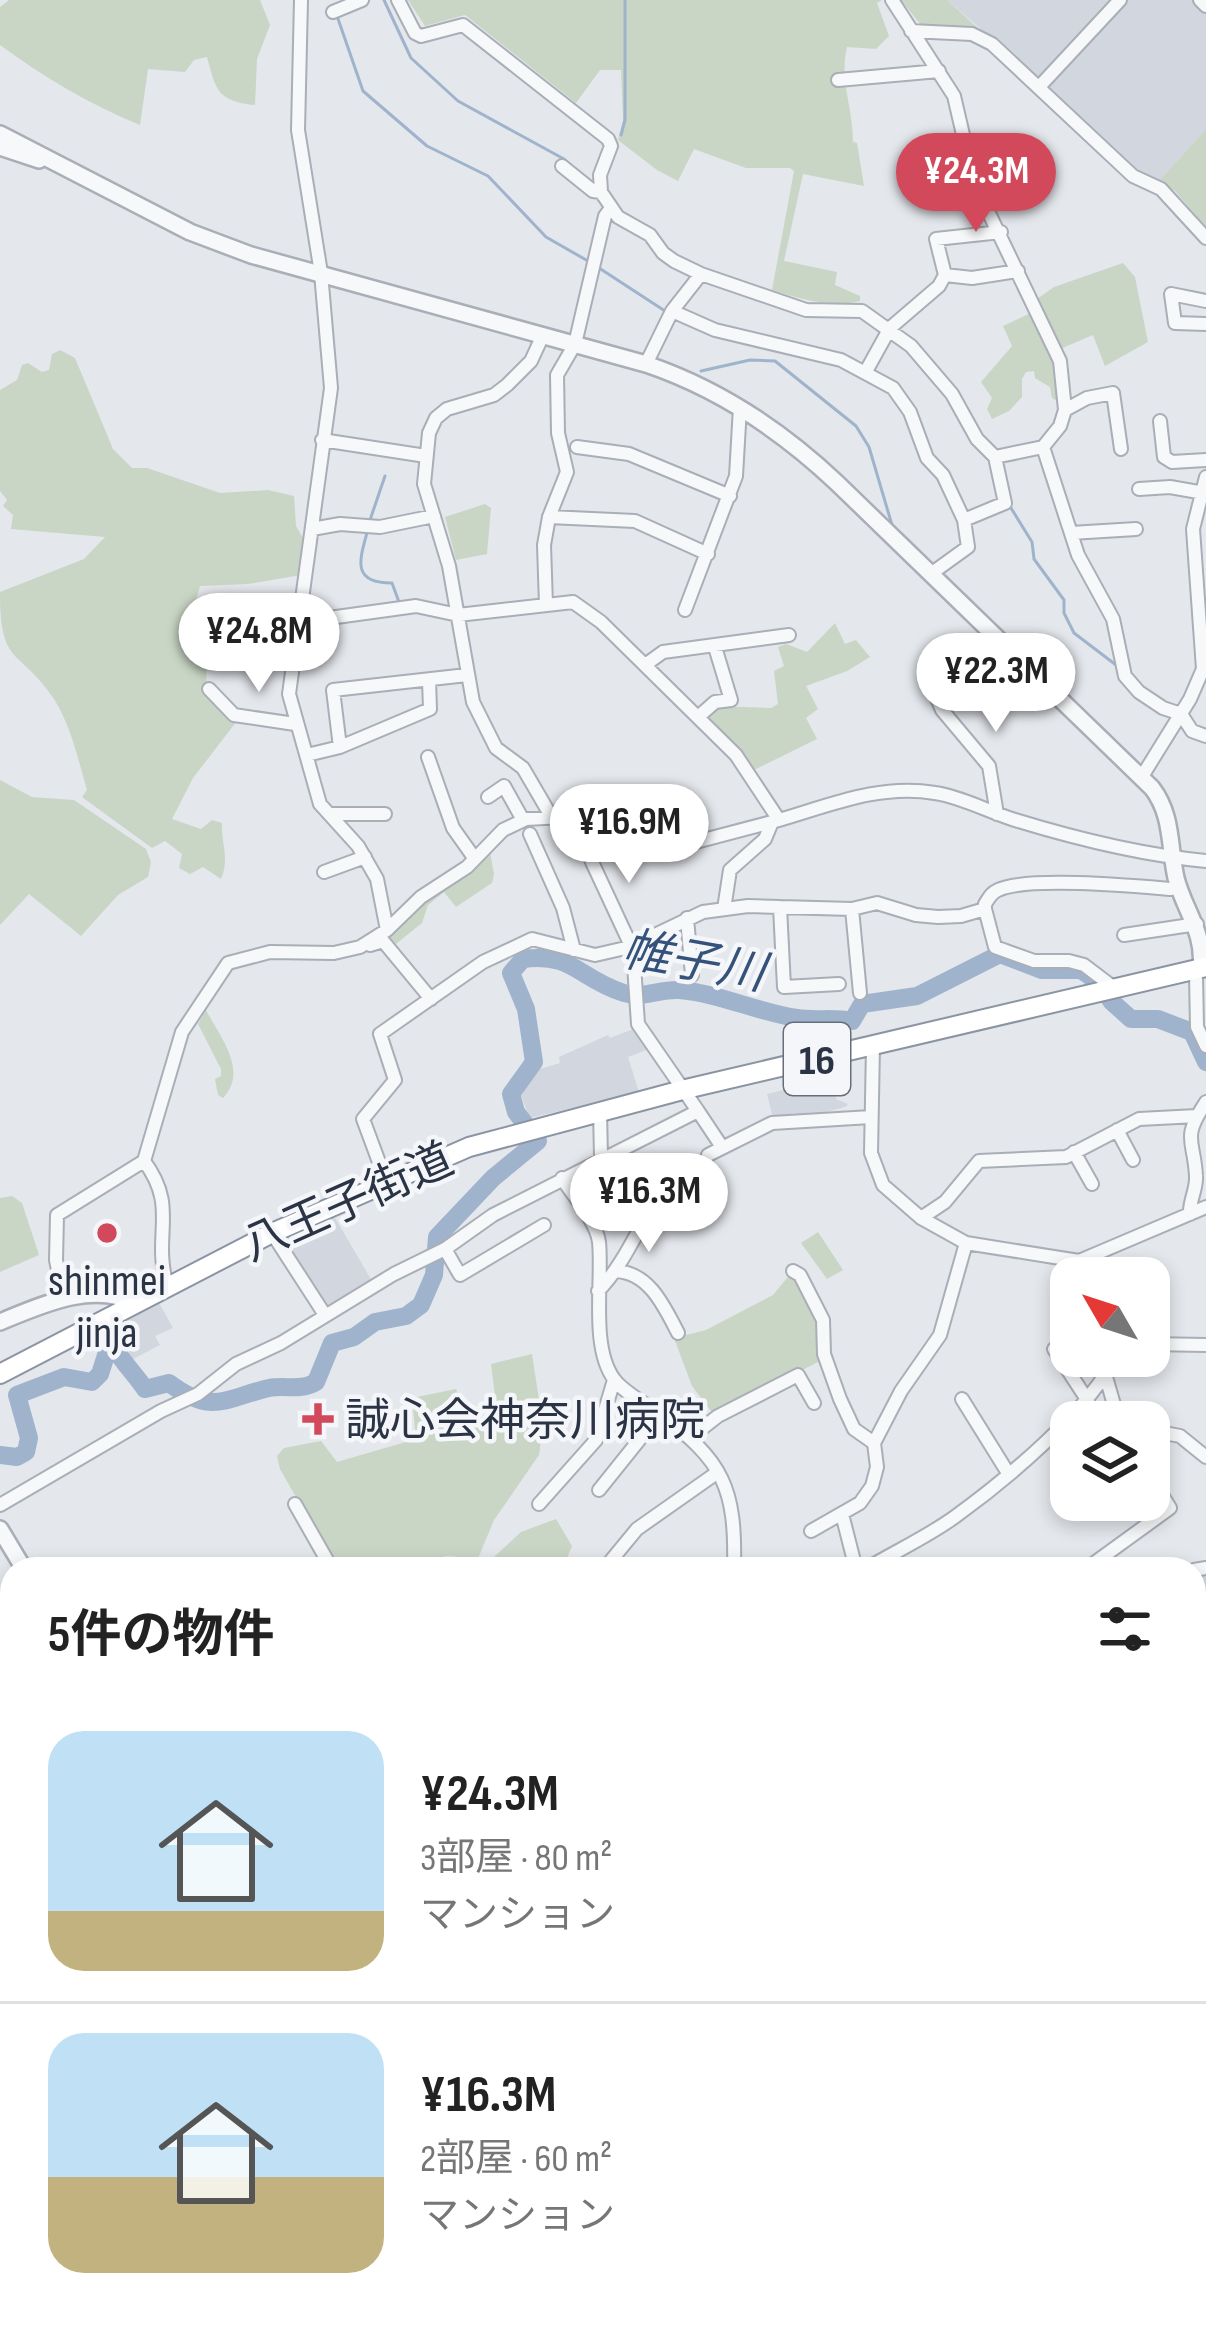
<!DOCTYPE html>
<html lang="ja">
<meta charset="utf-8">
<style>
body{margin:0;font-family:"Sofia Sans Condensed","Noto Sans JP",sans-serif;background:#f6f6f6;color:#222;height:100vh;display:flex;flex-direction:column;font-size:45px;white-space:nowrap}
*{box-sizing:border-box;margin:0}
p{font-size:39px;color:#767676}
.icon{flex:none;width:66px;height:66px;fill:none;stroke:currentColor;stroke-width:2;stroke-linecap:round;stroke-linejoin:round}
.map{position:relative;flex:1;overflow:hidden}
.sheet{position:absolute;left:0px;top:1557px;width:1206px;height:768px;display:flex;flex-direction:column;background:#fff;border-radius:36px 36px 0 0;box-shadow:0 6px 18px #0003}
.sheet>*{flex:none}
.needle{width:78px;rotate:309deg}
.controls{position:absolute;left:1050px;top:1257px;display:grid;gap:24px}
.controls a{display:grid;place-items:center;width:120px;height:120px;border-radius:24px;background:#fff;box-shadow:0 6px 18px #0003;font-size:60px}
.price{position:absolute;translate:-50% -102px;padding:0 27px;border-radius:42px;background:#fff;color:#222;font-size:39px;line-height:78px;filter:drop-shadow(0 3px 6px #0008)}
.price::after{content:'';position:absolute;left:50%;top:72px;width:36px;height:27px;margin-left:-18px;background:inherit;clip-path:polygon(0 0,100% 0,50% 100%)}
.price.active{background:#d1495b;color:#fff}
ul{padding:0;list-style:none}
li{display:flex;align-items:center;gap:36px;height:300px;padding:0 48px}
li+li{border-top:3px solid #e0e0e0}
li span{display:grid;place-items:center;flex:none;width:336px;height:240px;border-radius:36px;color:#555}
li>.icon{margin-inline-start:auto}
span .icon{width:144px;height:144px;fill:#fffc;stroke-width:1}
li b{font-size:51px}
h2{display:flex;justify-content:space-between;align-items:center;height:144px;padding:0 48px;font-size:51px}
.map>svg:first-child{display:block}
.built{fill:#d2d6de}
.green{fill:#c9d6c5}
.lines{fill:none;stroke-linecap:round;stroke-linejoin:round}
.stream{stroke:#9fb4cc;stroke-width:3}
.river{stroke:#9fb4cc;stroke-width:18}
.minor-casing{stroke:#a9aeb7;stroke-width:16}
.tertiary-casing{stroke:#a9aeb7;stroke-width:20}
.trunk-casing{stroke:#8b94a3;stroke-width:22}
.motorway-casing{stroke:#8b94a3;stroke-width:26}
.minor{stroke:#f7f8fa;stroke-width:12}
.tertiary{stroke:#f7f8fa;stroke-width:15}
.trunk{stroke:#fff;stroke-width:18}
.motorway{stroke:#fff;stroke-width:21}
.poi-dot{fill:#d1495b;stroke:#f4f6f9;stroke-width:4.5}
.labels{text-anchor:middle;stroke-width:9;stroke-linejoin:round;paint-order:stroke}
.shield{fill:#f4f6f9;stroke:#676e7b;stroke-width:3}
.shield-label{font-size:42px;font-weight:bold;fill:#2b3445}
.street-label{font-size:45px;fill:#2b3445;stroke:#f4f6f9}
.poi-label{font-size:45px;fill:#2b3445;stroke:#f4f6f9}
.water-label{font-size:48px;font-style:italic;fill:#34527a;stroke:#f4f6f9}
</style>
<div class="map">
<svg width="1206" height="2325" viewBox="0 0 1206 2325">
<rect width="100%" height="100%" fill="#e4e7ec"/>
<path class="built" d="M947 0H1110L1044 76 1037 77Z
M1123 0H1192L1206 14V129L1158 182 1140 174 1047 89V83Z
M636 1028 652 1048 628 1057 639 1092 530 1118 521 1096 537 1070 560 1063 559 1057 608 1035 610 1038Z
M832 1078 836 1099 848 1104 845 1107 807 1117 795 1113 773 1118 767 1094Z
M334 1216 372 1281 324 1308 282 1240Z
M158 1301 173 1328 155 1336 160 1345 129 1361 128 1346 122 1338H107L99 1347 90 1337Z
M1206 1574V1782L1194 1779V1576Z"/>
<path class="green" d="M9 0H260L270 25 257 59 255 105C217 101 216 90 207 57L194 60 185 72 148 69 140 125C89 104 45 78 0 45V7Z
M408 0H882L877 3 889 36 876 49 847 47C839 79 853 108 853 142L857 143 864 186 803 174 784 261 837 272 835 285 860 296V301C829 308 801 299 772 290L794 171 790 168H746L694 149 678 181 657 170 618 140 623 120 621 70H600L576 103 465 15 425 26Z
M901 0H947L979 29 921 25Z
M1206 129V227L1175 191 1158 182Z
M1123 263 1135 277 1148 342 1105 366 1093 335 1053 352 1059 402 1052 398 1050 387 1035 378 1034 371 1026 372 1022 379V397L1009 411 992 419 987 409 992 398 981 382 1012 346 1003 326 1035 311 1037 299 1054 287Z
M60 350 75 358 113 449 132 468H147L220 493 268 490 294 496 296 526 306 543 301 575 248 584 200 586 185 639 207 646 206 690 237 721 193 778 172 819 201 829 212 820 222 823C221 844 230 858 221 879L203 867 190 874 179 868 182 854 165 841 152 848 82 797 87 790C78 759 71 726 54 699 19 647 0 668 0 592L84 559 105 537 11 529 13 515 3 506 7 500 0 491V390L17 380 22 365 28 363 42 372 49 370 52 354Z
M485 504 491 508 487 554 456 560 445 517Z
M835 623 845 644 856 640 870 657 847 671 806 686 818 709 806 718 817 739 752 771 702 718 715 706 771 708 778 704 774 671 784 666 778 647 786 644 807 652Z
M0 780 32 797 74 800 146 849 151 862 148 877 118 895 81 936 29 894 0 925Z
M490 852 494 874 492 883 456 907 444 892 428 905 422 923 396 944 386 935 390 921 438 892Z
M206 1010C220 1037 249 1071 223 1098L218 1095 215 1079 221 1076V1069L198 1024Z
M12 1196 22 1203 39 1255 0 1272V1198Z
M818 1232 843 1270 827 1279 801 1243Z
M792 1272 817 1314 824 1359 714 1415 692 1386 674 1338 706 1330 773 1295Z
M532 1354 543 1426 539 1455 494 1520 477 1561C457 1556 441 1552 424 1566L427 1569H337L280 1469 277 1456 284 1448 321 1441 337 1462 416 1439 412 1398 456 1389 471 1426 481 1421 496 1403 491 1364Z
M556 1519 572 1546 567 1558 585 1569H481L521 1532Z
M1194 1787 1206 1788V1963L1194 1949Z
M0 2273 12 2277V2313H64L79 2325H0Z
M296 2313H390L398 2325H283Z"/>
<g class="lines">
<path class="stream" d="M384 0 411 58 458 101 564 159 575 170
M336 13 363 91 427 146 488 176 546 237 588 261
M621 135 625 120V0
M596 266 665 311
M701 371 750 360 775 361 856 426 869 447 892 525
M1011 508 1032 542 1034 559 1064 600V613L1074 633 1116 665
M370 520 385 476
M368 529C360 559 350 583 392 583L399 602
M1137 2313 1188 2325"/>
<path class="river" d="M0 1455 17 1457 26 1452 29 1438 17 1395 64 1377 92 1382 100 1374 108 1349 114 1347C123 1363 135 1374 145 1389L169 1383C213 1416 225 1398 269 1388 286 1385 301 1391 316 1382L332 1343 354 1337 375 1322 406 1316 421 1305 434 1275 437 1237 493 1178 538 1141 516 1112 511 1094 534 1062 526 1009 511 973 523 959C573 952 579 979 624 993 643 999 659 989 679 990 718 993 757 1012 797 1018 815 1021 833 1017 852 1021L862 1004 917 996 1000 954 1042 970H1081L1098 982 1112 1002 1131 1019H1158L1192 1032 1206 1062"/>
<defs>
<path id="minor" d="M301 0 298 130 321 273 331 388 289 694 320 804 358 846 377 879 387 930
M398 0 415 33 421 36 463 25 608 139 611 146 600 175 601 192 618 217 650 235 663 253 674 261 701 274 806 310 862 311 911 346 952 394 977 439 995 457 1005 503 964 520 968 547 932 573
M892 0 954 96 974 182 1060 361 1065 410 1060 426 1043 447 995 457
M1200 0 1206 6
M333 12 362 0
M911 31 972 34 992 44 1133 176 1161 189 1206 238
M838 80 939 71
M1039 87 1120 0
M562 166 593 191 601 192
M945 275 936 239 1001 232
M1206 301 1171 294 1175 323 1206 324
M672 311 715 330 841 360 893 388 910 412 927 458 943 475 964 520
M543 335 531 361 507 385 494 395 447 409 436 418 429 433 424 484 449 566 473 702 496 748 523 768 551 816
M646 364 672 311 701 274
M865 373 890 328 939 286 945 275 972 278 1018 271
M1065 410 1087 398 1113 393 1121 449
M1160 421 1164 457 1172 462 1206 460
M322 440 426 456
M577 447 629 454 730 496
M1043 447 1078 555 1113 619 1125 676 1139 692 1163 708 1181 714 1192 731 1206 736
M1139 489 1170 487 1204 493
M549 517 635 521 708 554
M312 529 340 524 380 527 434 516
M1071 533 1136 529
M546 605 544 545 549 517 567 472 558 433 557 375 575 344 605 216 611 208
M685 610 736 476 740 407
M210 617 298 632
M300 622 416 606 458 615 573 602 601 622 736 755 779 820
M645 665 663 652 789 635
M927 675 942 710 989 766 997 814
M209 689 234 715 295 724
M698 717 715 702 731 700 715 647
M340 747 333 690 467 675
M307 755 340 747 430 709 429 680
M428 757 453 828 475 859
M1141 778 1190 699 1203 669 1193 529 1206 477
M488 797 504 786 523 820
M329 814H385
M530 834 563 908 574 950
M324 872 365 857
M780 907 784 987 839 984
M724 909 730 870 765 839 772 822C826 807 878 783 935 793 962 797 989 812 1015 820 1077 839 1142 855 1206 861
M852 909 860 993
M985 909 995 947 1034 961H1069L1084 965 1113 987
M687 918 692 975
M1124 935 1197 924
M370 945 383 941 431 999
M1201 969 1196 975 1197 1027 1206 1046
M873 1046 871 1153 883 1185 921 1218 966 1243 1079 1261 1098 1278
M600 1111 601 1157
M698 1111 722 1147
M1117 1130 1133 1160
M1074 1152 1092 1184
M708 1155 772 1123 871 1117
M144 1161C179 1208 152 1233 167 1286
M562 1178C573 1196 596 1221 599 1242 603 1280 590 1347 614 1379 623 1392 645 1403 658 1413 724 1461 736 1488 734 1569
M386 1181 363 1119 395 1080 380 1034 483 962 532 939 595 955 630 947 703 912 748 906 852 909 877 903 916 915 938 917 961 916 985 909V904C989 898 991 893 998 890 1027 876 1136 886 1171 889L1179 887
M1190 1214C1189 1201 1197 1189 1196 1176 1194 1138 1181 1140 1206 1102
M921 1218 945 1202 979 1161 1066 1157 1139 1119 1197 1116
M272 1233 325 1315
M445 1249 460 1275 544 1225
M1079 1261 1206 1207
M615 1271C649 1272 664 1306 678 1333
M793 1271 800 1275 823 1320 824 1354 840 1399 854 1429 874 1443
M598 1291C626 1263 641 1220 664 1188
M64 1300 56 1260 57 1215 144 1161 182 1032 228 963 270 952 334 953 360 947 387 930 421 897 467 867 503 830 526 819 582 816 692 843 772 822
M1149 1344 1206 1345
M1054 1349 1088 1401
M1106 1377 1119 1422
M962 1399 1008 1473
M1149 1430 1180 1436 1206 1457
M691 1437 718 1416 798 1375 814 1403
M599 1490 660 1414
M295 1504 332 1569
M539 1504 596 1440 614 1380
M0 1505 161 1411 198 1394 236 1364 281 1343 394 1274 445 1249 493 1215 698 1111 638 1024 633 950 592 862 585 837
M842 1514 856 1569
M811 1531 860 1503 872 1486 877 1467 874 1443 901 1391 940 1335 966 1243
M609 1563 637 1529 718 1472
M866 1569C896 1551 929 1536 956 1516 1003 1482 1093 1408 1115 1356
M1086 1569 1170 1508 1149 1474
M1194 1570 1206 1568
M0 1722 12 1755
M0 2174 3 2218 12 2234
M0 2252H12
M95 2313 106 2325
M1157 2313 1206 2320
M270 2325 279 2313
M508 2325 509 2313
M1043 2325 1044 2313"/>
<path id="tertiary" d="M0 134 190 232 251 255 646 364C720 389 781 430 837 483L1152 788C1173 815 1169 847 1176 878 1184 910 1205 932 1201 968
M0 147 39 160
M0 1322C41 1305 95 1280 136 1304
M0 1529 24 1569
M407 2313 413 2325"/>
<path id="trunk" d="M0 1374 272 1233 469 1147 686 1089 1206 967"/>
<path id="motorway" d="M0 2044 12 2043
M1194 2051H1206
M0 2067 12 2066
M1194 2072H1206"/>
</defs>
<use href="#minor" class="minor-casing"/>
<use href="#tertiary" class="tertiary-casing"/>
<use href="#trunk" class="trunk-casing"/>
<use href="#motorway" class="motorway-casing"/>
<use href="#minor" class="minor"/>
<use href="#tertiary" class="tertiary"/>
<use href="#trunk" class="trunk"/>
<use href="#motorway" class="motorway"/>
</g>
<g class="poi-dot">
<circle cx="107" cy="1233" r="12"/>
<path d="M312 1401h12v12h12v12h-12v12h-12v-12h-12v-12h12z"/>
</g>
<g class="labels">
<rect class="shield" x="784" y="1023" width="66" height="72" rx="9"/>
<g class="shield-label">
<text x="817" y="1074">16</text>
</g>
<g class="street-label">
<text transform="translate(347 1201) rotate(-24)" y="16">八王子街道</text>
</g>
<g class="poi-label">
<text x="107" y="1295">shinmei<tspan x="107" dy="52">jinja</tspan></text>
<text x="345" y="1435" text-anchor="start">誠心会神奈川病院</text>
</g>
<g class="water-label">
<text transform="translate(694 960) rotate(10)" y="17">帷子川</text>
</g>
</g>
</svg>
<div class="controls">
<a><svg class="needle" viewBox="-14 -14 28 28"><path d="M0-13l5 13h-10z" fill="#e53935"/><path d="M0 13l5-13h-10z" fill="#767676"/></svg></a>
<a><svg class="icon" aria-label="layers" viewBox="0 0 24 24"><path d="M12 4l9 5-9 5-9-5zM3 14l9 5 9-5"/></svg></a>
</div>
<b class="price active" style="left:976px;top:235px">¥24.3M</b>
<b class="price" style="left:259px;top:695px">¥24.8M</b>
<b class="price" style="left:996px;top:735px">¥22.3M</b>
<b class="price" style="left:629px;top:886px">¥16.9M</b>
<b class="price" style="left:649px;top:1255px">¥16.3M</b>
<section class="sheet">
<h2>5件の物件<svg class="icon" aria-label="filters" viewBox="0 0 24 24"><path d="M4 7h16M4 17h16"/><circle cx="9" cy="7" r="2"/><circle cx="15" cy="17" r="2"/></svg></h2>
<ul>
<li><span style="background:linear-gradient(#bfe0f5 75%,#c2b280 0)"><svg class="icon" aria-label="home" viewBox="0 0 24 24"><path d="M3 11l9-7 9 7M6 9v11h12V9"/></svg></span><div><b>¥24.3M</b><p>3部屋 · 80 m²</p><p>マンション</p></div></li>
<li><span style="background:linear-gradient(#bfe0f5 60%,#c2b280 0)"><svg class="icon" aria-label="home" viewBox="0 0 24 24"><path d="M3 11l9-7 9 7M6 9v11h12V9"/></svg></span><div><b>¥16.3M</b><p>2部屋 · 60 m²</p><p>マンション</p></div></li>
</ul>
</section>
</div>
